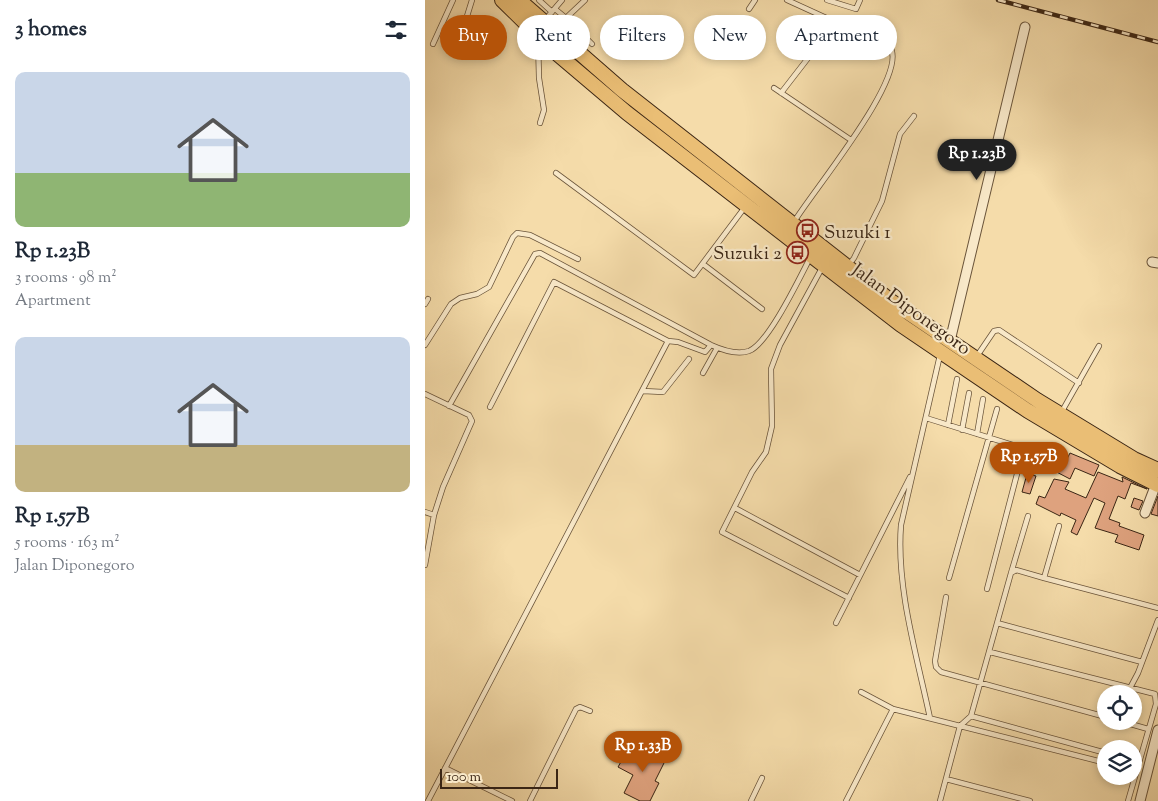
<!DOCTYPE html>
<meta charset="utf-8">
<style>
body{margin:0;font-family:"Sorts Mill Goudy",serif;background:#f2f2f3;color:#1f2937;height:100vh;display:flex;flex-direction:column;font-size:19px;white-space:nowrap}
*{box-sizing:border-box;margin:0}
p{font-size:16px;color:#747a83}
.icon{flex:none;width:28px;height:28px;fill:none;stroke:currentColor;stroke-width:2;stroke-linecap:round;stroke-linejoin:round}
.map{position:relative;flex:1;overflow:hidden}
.panel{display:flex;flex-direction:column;background:#fff;width:425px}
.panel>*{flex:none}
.top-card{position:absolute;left:15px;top:15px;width:475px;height:45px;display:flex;gap:10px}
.buttons{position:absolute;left:672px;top:685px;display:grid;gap:10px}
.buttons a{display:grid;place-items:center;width:45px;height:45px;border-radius:50%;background:#fff;box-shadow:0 2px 8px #0003;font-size:25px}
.scale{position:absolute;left:15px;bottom:12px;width:118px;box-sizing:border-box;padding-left:5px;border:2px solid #3b2615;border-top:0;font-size:14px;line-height:18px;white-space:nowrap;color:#3b2615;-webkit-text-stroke:4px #f8e8c8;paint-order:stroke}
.price{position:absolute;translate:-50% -42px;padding:0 11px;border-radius:18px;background:#b45309;color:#fff;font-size:16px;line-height:32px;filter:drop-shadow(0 1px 2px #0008)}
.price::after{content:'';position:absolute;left:50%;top:30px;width:15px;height:11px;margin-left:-8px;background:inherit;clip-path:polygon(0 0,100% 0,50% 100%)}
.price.current{background:#222;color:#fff}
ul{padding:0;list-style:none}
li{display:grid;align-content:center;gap:10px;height:265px;padding:0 15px}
li span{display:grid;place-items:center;height:155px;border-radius:10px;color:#555}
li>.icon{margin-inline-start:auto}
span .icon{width:90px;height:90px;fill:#fffc;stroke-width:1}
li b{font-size:21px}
h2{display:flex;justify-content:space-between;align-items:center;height:60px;padding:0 15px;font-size:21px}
.tag{padding:0 18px;border-radius:22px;background:#fff;box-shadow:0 2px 8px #0003;font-size:18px;line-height:45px}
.tag.current{background:#b45309;color:#fff}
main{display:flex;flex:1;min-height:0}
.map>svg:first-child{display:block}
.building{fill:#dea27e;stroke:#3b2615}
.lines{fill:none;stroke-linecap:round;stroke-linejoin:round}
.service-casing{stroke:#6a543a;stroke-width:6}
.minor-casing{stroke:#6a543a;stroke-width:11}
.trunk-casing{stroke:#3b2615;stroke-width:16}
.service{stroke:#f8e8c8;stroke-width:4.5}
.minor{stroke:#f8e8c8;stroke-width:9}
.trunk{stroke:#eabe75;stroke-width:14}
.rail-casing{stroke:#3b2615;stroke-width:4.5}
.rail{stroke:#f8e8c8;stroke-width:2.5;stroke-dasharray:8;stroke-linecap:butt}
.labels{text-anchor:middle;stroke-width:4.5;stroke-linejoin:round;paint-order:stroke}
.poi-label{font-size:19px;fill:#3b2615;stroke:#f8e8c8;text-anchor:start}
.street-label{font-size:19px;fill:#3b2615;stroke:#f8e8c8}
</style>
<main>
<section class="panel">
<h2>3 homes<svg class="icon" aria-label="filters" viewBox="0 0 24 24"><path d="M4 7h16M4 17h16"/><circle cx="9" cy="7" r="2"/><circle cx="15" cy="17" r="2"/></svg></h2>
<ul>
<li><span style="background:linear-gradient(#c9d6e8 65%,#8fb573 0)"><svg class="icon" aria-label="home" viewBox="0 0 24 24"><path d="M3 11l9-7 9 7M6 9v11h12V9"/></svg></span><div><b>Rp 1.23B</b><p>3 rooms · 98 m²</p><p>Apartment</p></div></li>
<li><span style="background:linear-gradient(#c9d6e8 70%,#c2b280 0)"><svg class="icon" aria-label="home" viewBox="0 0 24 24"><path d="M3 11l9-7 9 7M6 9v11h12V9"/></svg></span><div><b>Rp 1.57B</b><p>5 rooms · 163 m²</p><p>Jalan Diponegoro</p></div></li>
</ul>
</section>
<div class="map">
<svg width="733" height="801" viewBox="0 0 733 801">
<rect width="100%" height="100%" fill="#f5dcaa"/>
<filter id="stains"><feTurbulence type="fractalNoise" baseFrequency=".004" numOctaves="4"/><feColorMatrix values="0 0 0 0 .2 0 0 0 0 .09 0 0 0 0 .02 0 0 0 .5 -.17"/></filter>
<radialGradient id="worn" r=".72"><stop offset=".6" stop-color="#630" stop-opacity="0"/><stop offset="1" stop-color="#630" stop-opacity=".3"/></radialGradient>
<path class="building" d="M645 453 674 465 669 476 650 468 645 479 620 466 623 460 634 466 638 458 642 459Z
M673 472 698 482 697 477 722 489 706 483 700 499 693 496 684 519 695 523 694 526 719 535 714 550 690 542 693 535 670 528 680 503 669 498 652 535 646 532 651 520 636 513 635 516 611 504 614 496 620 498 629 479 644 482 640 489 661 498Z
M602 474 611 476 605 494 597 492Z
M733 496V516L726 514Z
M709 498 718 501 714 510 706 507Z
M220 746 242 757 230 781 234 783 225 801H215L199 793 208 775 193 767 201 753 213 759Z"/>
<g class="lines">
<defs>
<path id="service" d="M114 0 127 12
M362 0 465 47C485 75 386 193 369 222
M402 0 431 9 435 0
M130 9 141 18 160 0
M324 9 330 0
M141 18 167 44
M120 20 137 0
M113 40 114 78 119 110 115 123
M34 42 47 0
M8 44 28 0
M349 88 426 140
M356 93 411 22
M131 173 269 275 320 207
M278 264 337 309
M398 266 355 345 346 369 347 426 341 452 327 472 297 532 424 598
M423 266 429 258 457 201 475 134 489 116
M0 304 3 299
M0 345 26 304 35 298 52 294 64 287 88 237 92 233 105 235 153 259
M552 356 569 331 574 330 654 383
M278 373 292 348
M218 391 238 392 264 359
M0 394 44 415 47 421 18 487 9 515 0 565
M24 406 110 254 115 253 286 345C297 350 312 355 324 351 343 344 374 279 385 258
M65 407 129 282 243 341 253 342 280 352 286 345
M636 413 674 346
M501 418 594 447 598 451 562 589
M523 425 532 379
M537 430 544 393
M552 434 558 399
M310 508 435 575
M0 512 9 515
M586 573 603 516
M524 578 572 409
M619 578 733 608
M521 597 510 661 511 667 516 672 681 717
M411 623 485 477
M572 623 717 662
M565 652 730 694 731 704 703 801
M705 688 713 673 733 620
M436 692 468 709 681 763
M546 716 681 753
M505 718C492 656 471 588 476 525L515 355
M695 721 723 729
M20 768 87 801
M521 779 605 801
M3 801 243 341
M105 801 151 709 155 707 165 711
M326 801 337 778
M421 801 468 709
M515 801 535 726 546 716 586 573 591 570 619 578 634 526"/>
<path id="minor" d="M727 262 733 263
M525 341 600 27
M720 513 731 484
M715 801 733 730"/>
<path id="trunk" d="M77 0 130 52 202 113 476 325 603 411 695 466 733 485
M94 0 197 90 466 301 612 400 709 459 733 470"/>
</defs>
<use href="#service" class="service-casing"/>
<use href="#minor" class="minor-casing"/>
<use href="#trunk" class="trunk-casing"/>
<use href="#service" class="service"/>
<use href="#minor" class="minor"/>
<use href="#trunk" class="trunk"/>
<defs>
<path id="rail" d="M573 0 733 42"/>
</defs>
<use href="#rail" class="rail-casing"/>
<use href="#rail" class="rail"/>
</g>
<defs>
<symbol id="bus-ring" viewBox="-11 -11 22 22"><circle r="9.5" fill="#f8e8c8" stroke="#8f2418" stroke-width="1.5"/><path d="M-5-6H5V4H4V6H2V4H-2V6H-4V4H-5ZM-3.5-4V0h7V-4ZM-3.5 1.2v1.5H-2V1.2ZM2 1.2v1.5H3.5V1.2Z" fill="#8f2418"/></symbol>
</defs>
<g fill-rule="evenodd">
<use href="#bus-ring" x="370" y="218" width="25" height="25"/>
<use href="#bus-ring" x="360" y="240" width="25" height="25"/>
</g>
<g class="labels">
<g class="poi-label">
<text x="399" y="238">Suzuki 1</text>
<text x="357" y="259" text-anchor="end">Suzuki 2</text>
</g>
<g class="street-label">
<text transform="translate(487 308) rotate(36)" y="7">Jalan Diponegoro</text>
</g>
</g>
<rect width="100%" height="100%" filter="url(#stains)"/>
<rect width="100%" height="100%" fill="url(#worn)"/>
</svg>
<div class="buttons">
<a><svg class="icon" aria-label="locate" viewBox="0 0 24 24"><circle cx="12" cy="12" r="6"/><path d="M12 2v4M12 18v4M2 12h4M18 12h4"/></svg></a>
<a><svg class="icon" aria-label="layers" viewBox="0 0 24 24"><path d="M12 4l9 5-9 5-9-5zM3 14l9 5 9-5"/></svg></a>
</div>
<div class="scale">100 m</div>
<b class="price current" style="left:552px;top:181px">Rp 1.23B</b>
<b class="price" style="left:604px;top:484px">Rp 1.57B</b>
<b class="price" style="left:218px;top:773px">Rp 1.33B</b>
<div class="top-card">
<a class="tag current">Buy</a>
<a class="tag">Rent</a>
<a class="tag">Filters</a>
<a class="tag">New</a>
<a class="tag">Apartment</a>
</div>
</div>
</main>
